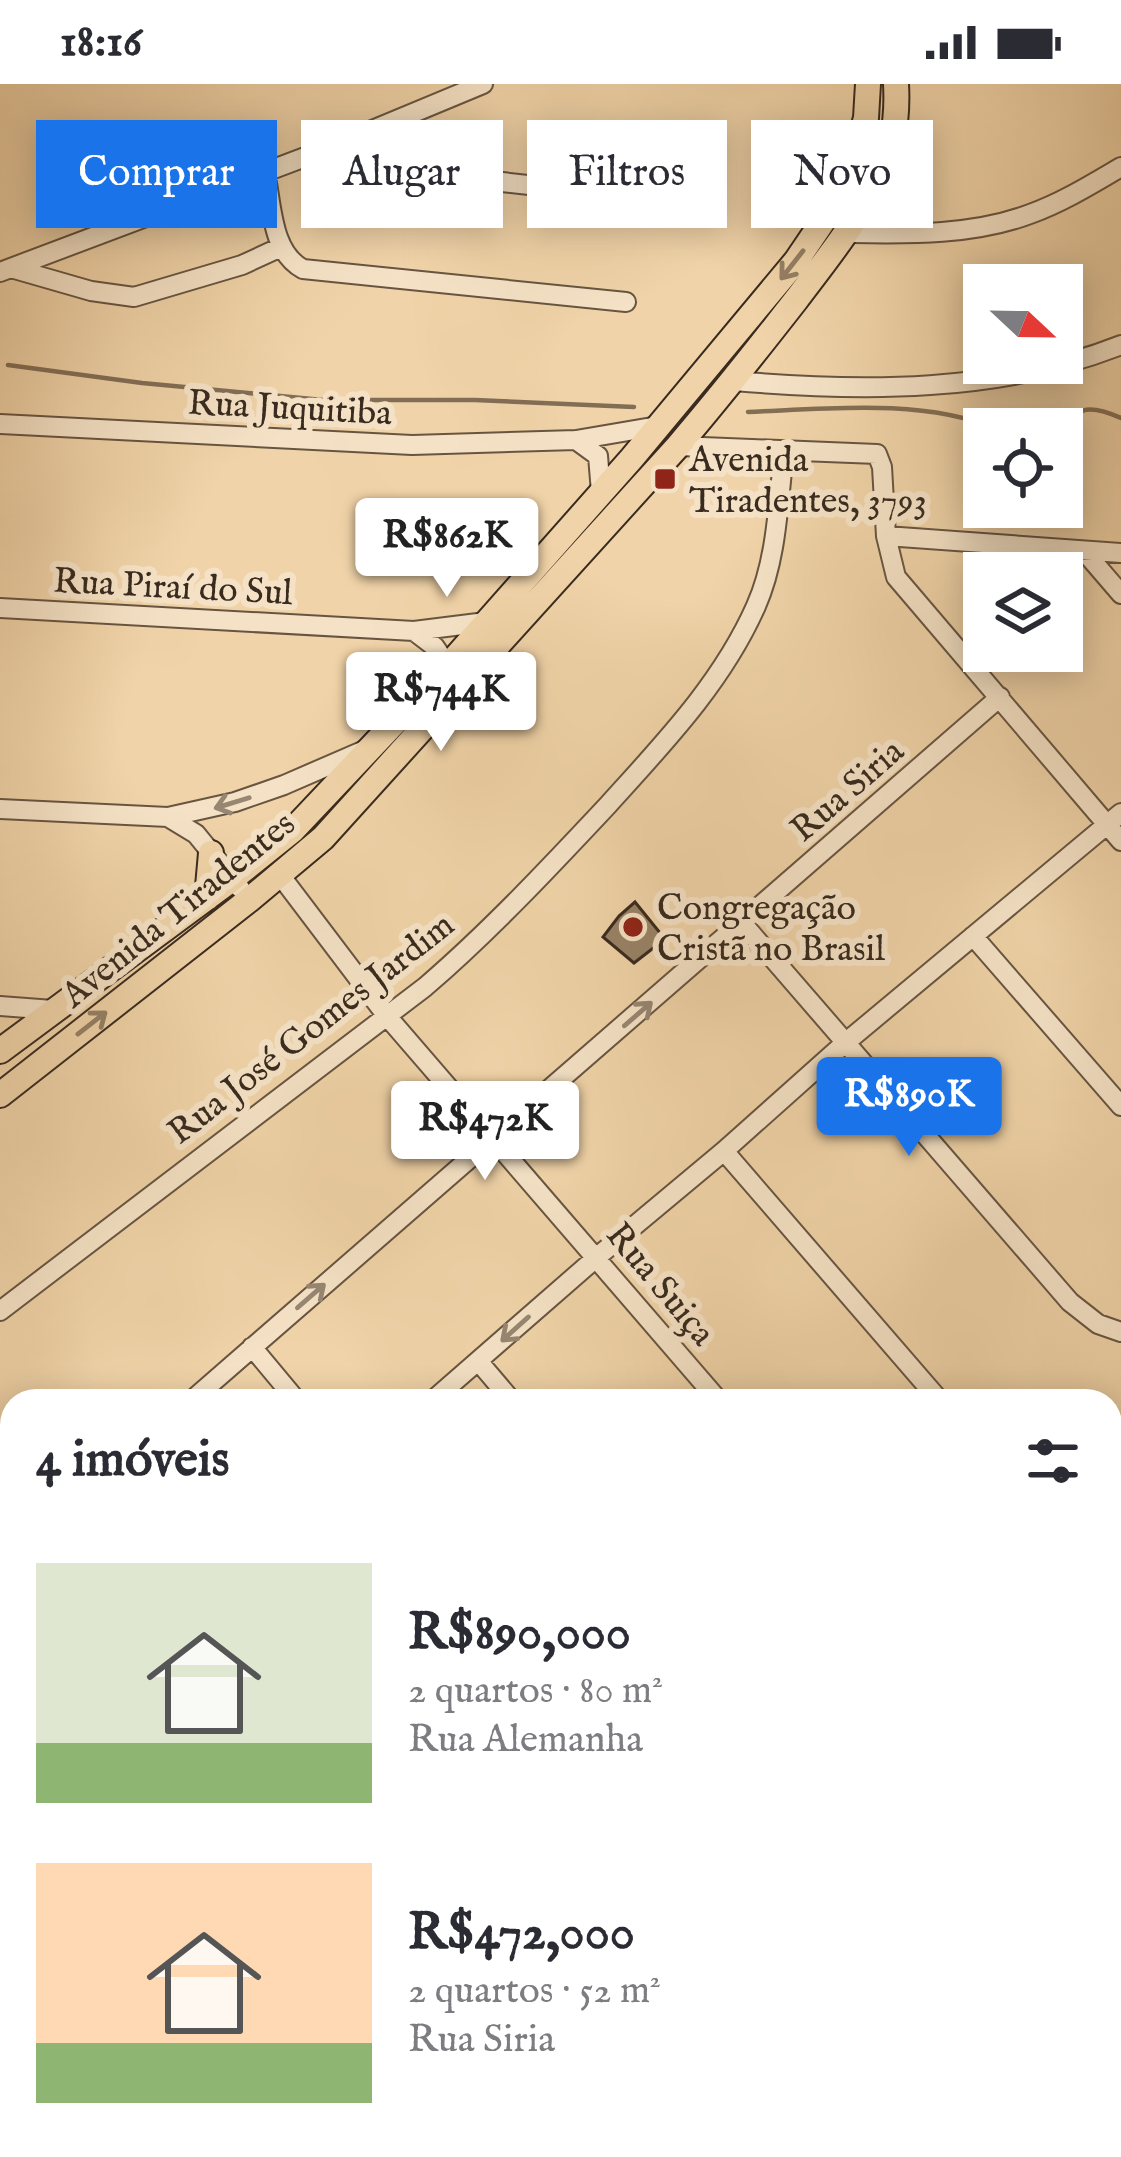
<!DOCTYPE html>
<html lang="pt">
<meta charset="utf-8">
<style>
body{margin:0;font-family:"IM FELL English",serif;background:#f7f7f7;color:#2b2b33;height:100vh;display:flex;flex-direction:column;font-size:45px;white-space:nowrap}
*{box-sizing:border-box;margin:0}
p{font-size:39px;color:#7c7c81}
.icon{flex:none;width:66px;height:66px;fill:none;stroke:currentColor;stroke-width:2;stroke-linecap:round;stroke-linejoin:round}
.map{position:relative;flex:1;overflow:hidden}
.details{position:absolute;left:0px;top:1305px;width:1122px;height:768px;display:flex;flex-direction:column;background:#fff;border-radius:36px 36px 0 0;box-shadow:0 6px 30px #0003}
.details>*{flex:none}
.banner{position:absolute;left:36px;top:36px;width:1050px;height:108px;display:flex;gap:24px}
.needle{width:78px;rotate:112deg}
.controls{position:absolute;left:963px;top:180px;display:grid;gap:24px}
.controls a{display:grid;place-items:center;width:120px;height:120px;border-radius:0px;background:#fff;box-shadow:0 6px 30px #0003;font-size:60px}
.price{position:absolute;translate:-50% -102px;padding:0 27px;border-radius:12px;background:#fff;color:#222;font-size:39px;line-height:78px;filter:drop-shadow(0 3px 6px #0008)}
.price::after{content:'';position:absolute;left:50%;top:72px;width:36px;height:27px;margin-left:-18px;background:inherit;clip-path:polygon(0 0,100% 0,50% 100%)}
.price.on{background:#1a73e8;color:#fff}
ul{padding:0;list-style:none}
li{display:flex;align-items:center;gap:36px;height:300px;padding:0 36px}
li span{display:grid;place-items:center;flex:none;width:336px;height:240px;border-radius:0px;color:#555}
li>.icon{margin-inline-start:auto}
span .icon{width:144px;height:144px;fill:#fffc;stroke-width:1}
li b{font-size:51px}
h2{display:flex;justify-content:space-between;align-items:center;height:144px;padding:0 36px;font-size:51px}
.tag{padding:0 42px;border-radius:0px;background:#fff;box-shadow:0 6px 30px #0003;font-size:42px;line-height:108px}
.tag.on{background:#1a73e8;color:#fff}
.status{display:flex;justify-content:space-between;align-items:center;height:84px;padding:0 60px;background:#fff;direction:ltr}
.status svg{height:33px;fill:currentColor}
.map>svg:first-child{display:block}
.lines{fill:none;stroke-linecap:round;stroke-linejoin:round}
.stream{stroke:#826e55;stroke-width:4.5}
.building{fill:#988266;stroke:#392b1f;stroke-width:3}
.minor-casing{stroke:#675541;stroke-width:22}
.major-casing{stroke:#392b1f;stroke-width:28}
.minor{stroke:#f5e2c6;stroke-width:18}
.major{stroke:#f0d3a8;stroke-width:24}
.oneway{stroke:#947f64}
.oneway2{stroke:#978672}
.poi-dot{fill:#8f2418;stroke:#f5e2c6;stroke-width:4.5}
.labels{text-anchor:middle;stroke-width:12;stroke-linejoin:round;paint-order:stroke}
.street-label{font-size:36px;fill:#392b1f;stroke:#f5e2c6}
.poi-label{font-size:36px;fill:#392b1f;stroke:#f5e2c6;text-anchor:start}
</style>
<div class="status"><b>18:16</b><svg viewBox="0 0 49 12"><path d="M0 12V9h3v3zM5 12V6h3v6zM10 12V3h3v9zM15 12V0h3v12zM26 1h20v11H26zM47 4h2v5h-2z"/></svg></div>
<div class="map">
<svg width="1121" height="2073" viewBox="0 0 1121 2073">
<rect width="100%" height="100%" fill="#f0d3a8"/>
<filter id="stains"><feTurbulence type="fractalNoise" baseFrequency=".00167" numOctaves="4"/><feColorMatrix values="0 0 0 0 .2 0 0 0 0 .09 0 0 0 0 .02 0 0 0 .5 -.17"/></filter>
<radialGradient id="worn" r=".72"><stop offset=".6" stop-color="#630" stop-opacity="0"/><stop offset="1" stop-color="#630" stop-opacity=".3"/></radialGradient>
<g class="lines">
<path class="stream" d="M8 281 142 299 323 316H475L634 323
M748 328C823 325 925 314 995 345
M1049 345C1080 326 1085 318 1121 334"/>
</g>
<path class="building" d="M635 818 665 855 634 879 603 853 619 832Z"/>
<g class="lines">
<defs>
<path id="minor" d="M337 60 393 83 420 89 665 116
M265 88C272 120 271 168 303 185L626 218
M845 149C906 150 972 152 1030 130 1063 118 1092 100 1121 83
M11 184 91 207 134 213 242 181 281 163
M0 188 329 64 483 0
M734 297C862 308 1000 309 1121 261
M0 340 412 361 576 356 658 342
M576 356 598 372 601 408
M678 362 877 370 882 383 886 452 896 493 1121 757
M886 452 1121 469
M1084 467 1121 510
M0 524 414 547 486 538
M414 547 435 563 448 582
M0 725 168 733 235 718 284 701 367 665
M168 733 196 750 240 804
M280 791 386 931 719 1317
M743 840 1070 1218 1098 1240 1121 1248
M973 852 1121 1022
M0 922 53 926
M724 1067 940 1317
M0 1227 425 903C490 847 549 784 608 721 663 660 722 599 756 522 777 475 778 419 784 368
M252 1263 297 1317
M479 1278 512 1317
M191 1317 1000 613
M432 1317 597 1173 724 1067 845 959 1121 729
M1110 1413 1121 1417
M0 1487 12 1476
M1110 1568 1121 1572
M1110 1722 1121 1725
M0 1835 12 1811
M0 1866 12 1872
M1110 1870 1121 1874
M410 2061 412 2073
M935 2061 936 2073
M45 2073 51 2061
M209 2073 215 2061
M358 2073 362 2061
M510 2073 515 2061
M676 2073 681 2061"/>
<path id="major" d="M207 814 211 769
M0 967 232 795 292 747 448 582 632 374 796 177 840 112 851 87 866 34 868 0
M0 1011 249 816 323 754 678 362C719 314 757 266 796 216 832 168 877 115 892 56 896 38 897 18 896 0
M0 1545 12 1551
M1110 2033 1121 2037"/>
</defs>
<use href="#minor" class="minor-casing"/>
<use href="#major" class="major-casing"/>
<use href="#minor" class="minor"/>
<use href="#major" class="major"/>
</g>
<defs><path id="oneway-shaft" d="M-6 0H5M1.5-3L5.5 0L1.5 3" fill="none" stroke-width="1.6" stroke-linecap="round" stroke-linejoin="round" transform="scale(3)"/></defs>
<g class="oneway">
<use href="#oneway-shaft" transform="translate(792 181) rotate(128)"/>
<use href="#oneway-shaft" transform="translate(92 939) rotate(-38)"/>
</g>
<g class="oneway2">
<use href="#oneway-shaft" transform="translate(232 719) rotate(163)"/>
<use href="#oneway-shaft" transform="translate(638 930) rotate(-41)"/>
<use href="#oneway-shaft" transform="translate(311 1212) rotate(-41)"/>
<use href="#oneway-shaft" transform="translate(515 1245) rotate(138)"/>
</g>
<g class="poi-dot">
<rect x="653" y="383" width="24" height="24" rx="6"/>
<circle cx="633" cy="843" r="12"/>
</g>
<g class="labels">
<g class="street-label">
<text transform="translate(290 322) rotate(3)" y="13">Rua Juquitiba</text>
<text transform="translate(173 501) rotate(3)" y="13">Rua Piraí do Sul</text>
<text transform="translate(846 705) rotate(-41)" y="13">Rua Siria</text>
<text transform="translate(177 824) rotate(-39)" y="13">Avenida Tiradentes</text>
<text transform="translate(310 943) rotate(-38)" y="13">Rua José Gomes Jardim</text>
<text transform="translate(662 1199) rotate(50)" y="13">Rua Suiça</text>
</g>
<g class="poi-label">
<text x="689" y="387">Avenida<tspan x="689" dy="41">Tiradentes, 3793</tspan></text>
<text x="657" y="835">Congregação<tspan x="657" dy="41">Cristã no Brasil</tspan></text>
</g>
</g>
<rect width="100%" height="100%" filter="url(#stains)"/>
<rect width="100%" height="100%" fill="url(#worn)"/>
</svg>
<div class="controls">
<a><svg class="needle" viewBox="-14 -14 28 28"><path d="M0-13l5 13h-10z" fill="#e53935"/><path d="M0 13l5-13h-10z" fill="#7c7c81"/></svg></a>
<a><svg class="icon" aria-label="locate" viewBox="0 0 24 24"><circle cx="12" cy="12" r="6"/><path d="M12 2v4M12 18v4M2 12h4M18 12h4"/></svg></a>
<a><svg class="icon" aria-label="layers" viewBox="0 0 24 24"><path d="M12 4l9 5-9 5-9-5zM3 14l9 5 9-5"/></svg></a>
</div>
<b class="price" style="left:447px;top:516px">R$862K</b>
<b class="price" style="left:441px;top:670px">R$744K</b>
<b class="price on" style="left:909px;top:1075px">R$890K</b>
<b class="price" style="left:485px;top:1099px">R$472K</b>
<div class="banner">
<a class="tag on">Comprar</a>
<a class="tag">Alugar</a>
<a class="tag">Filtros</a>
<a class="tag">Novo</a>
</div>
<section class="details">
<h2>4 imóveis<svg class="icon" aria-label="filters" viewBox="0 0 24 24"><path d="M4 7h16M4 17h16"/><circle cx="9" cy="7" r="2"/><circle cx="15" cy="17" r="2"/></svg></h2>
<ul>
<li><span style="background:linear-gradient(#dfe7d0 75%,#8fb573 0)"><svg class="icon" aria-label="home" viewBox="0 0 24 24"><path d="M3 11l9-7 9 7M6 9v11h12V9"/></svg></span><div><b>R$890,000</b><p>2 quartos · 80 m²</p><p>Rua Alemanha</p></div></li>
<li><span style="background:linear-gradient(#ffd9b3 75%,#8fb573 0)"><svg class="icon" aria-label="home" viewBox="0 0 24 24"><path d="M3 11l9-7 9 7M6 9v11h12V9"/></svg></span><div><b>R$472,000</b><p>2 quartos · 52 m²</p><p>Rua Siria</p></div></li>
</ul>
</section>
</div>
